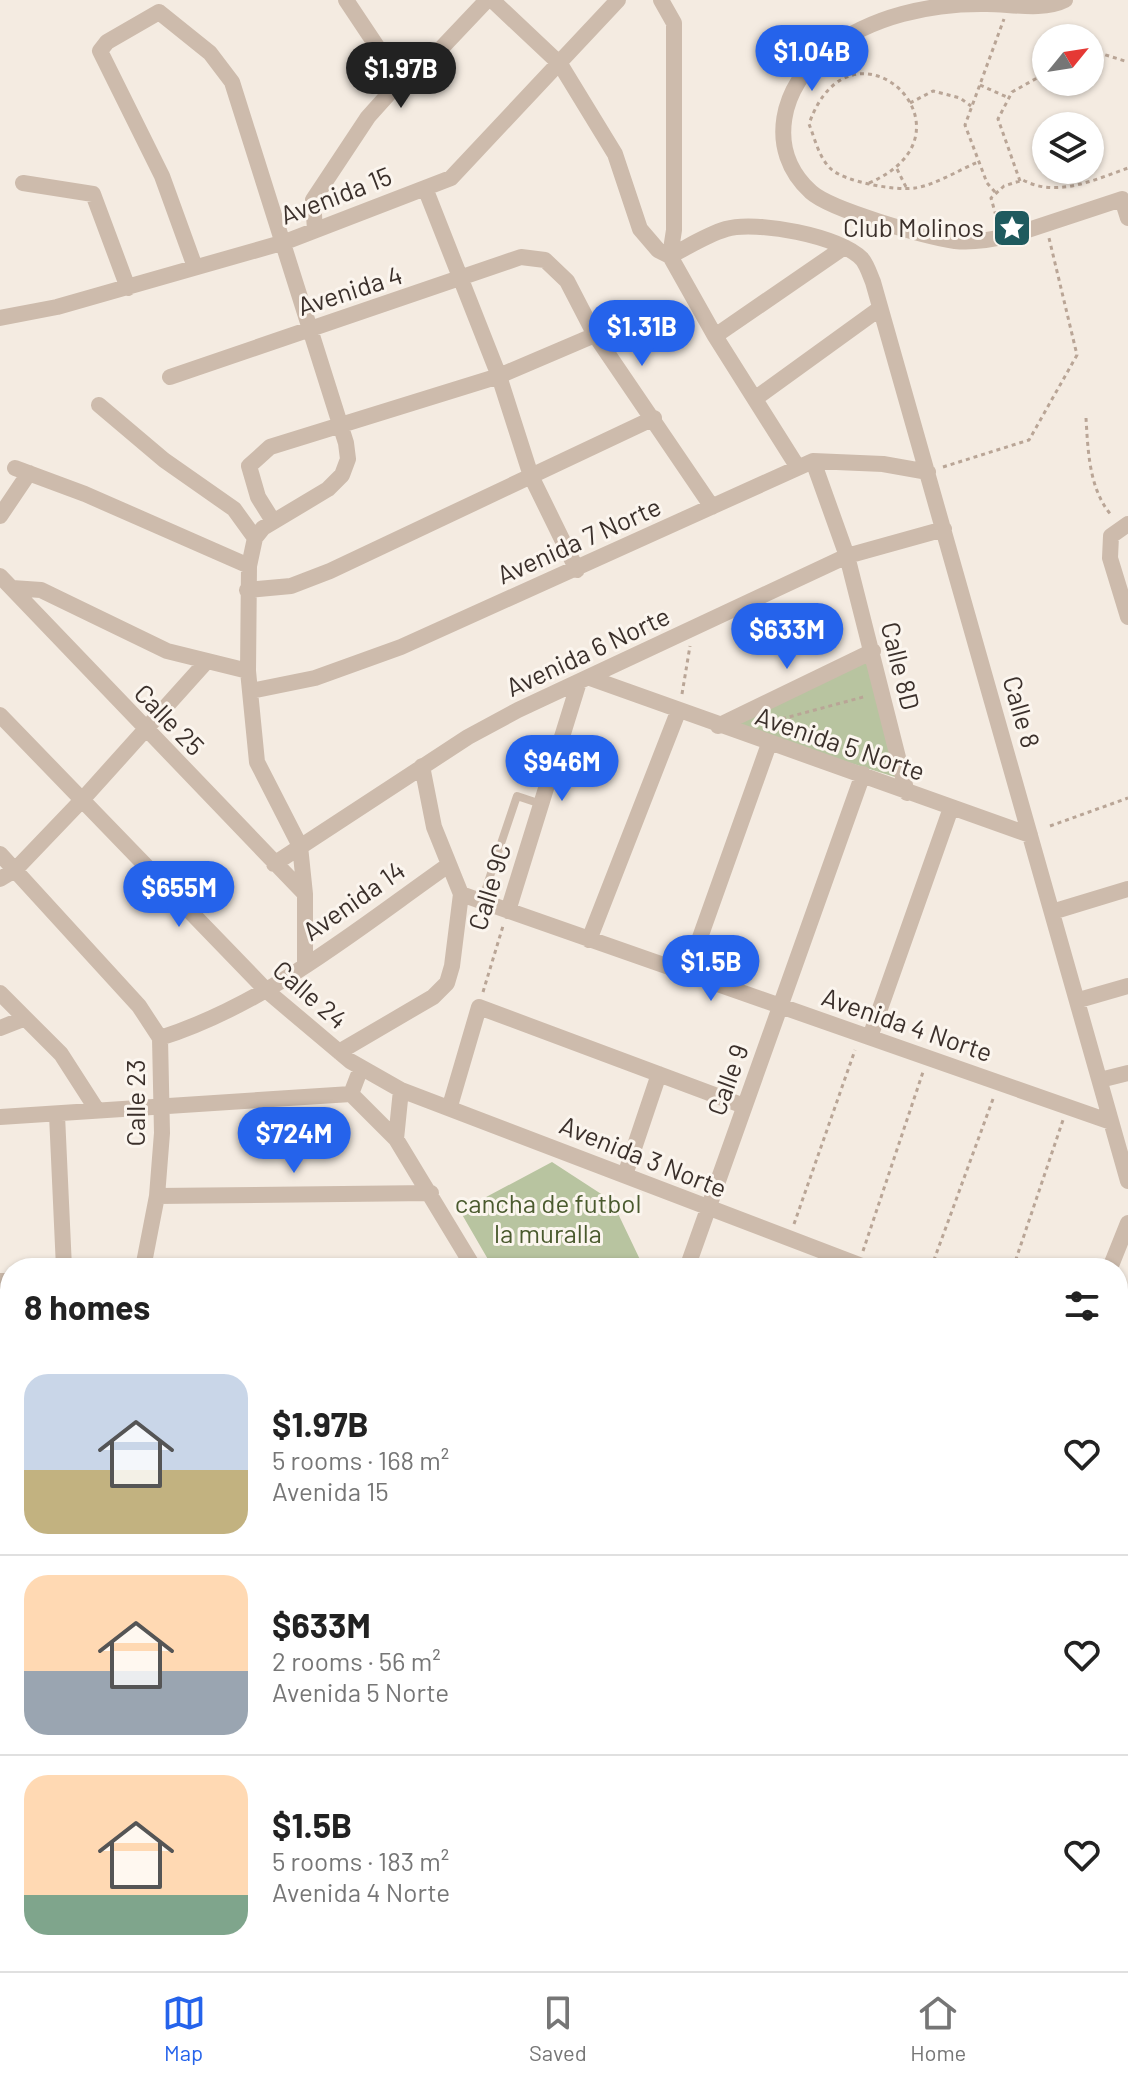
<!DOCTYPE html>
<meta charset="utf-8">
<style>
body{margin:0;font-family:Barlow,sans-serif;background:#f2f2f2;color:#222;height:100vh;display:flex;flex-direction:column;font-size:30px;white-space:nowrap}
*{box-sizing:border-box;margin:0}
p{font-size:26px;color:#767676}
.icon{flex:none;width:44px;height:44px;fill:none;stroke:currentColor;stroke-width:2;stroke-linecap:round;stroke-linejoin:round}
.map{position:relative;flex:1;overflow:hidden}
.panel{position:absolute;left:0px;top:1258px;width:1128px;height:714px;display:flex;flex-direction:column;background:#fff;border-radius:32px 32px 0 0;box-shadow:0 2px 6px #0004}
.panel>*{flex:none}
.needle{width:52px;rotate:60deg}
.buttons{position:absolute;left:1032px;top:24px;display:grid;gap:16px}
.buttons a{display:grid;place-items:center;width:72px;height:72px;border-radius:50%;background:#fff;box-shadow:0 2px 6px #0004;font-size:40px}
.price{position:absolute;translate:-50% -68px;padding:0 18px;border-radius:28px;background:#2563eb;color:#fff;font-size:26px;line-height:52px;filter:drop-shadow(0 2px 4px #0008)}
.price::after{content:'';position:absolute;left:50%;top:48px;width:24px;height:18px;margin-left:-12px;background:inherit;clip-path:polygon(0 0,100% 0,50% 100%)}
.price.active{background:#222;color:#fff}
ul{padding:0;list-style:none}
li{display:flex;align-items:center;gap:24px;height:200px;padding:0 24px}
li+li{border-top:2px solid #e0e0e0}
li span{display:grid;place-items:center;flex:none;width:224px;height:160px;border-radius:24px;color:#555}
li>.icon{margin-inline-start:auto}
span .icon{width:96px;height:96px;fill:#fffc;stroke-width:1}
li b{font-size:34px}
h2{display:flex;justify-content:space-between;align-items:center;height:96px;padding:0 24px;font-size:34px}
.menu{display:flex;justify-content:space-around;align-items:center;height:112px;border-top:2px solid #e0e0e0;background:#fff;font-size:22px;color:#767676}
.menu a{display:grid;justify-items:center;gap:4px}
.menu .active{color:#2563eb}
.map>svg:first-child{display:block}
.green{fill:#b8c4a0}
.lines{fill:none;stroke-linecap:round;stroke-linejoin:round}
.path{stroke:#b9a596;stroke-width:3;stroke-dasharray:4 4;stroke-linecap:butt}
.lane{stroke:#cdbbac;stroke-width:8}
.street{stroke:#cdbbac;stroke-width:16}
.secondary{stroke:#a18a7d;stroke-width:20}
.labels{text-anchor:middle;stroke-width:6;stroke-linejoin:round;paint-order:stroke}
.street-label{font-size:26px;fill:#3b302b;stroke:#fbf5ee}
.poi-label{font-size:26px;fill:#3b302b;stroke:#fbf5ee;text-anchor:end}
.park-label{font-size:26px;fill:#4a5a2e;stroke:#fbf5ee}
</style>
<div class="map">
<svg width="1128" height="1971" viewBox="0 0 1128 1971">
<rect width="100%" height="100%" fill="#f4ebe1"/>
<path class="green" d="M868 661 895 777 732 726Z
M552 1162 612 1201 644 1268H493L460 1211Z
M1118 1382 1128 1386V1582L1118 1578Z"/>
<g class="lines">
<path class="path" d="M1090 50 1128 62
M980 85 1009 98
M910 103 933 91 960 98 971 106
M897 169 906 187
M1020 181 998 119 1012 92 1046 73
M869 183C988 132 851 3 809 124 815 139 819 158 831 169 845 182 896 191 915 188 935 185 959 170 978 162
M995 192 987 183 965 125 1004 19
M998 223 991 198 1004 186 1023 180C1056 198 1094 180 1128 168
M1086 418C1088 451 1089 490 1112 516
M943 467 1029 440 1077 355 1049 238
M682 694 690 646
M768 719 770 722 867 696
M1050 826 1128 798
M483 992 503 926
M794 1224 855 1050
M863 1251 923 1072
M931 1268 993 1099
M1013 1268 1063 1120"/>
<path class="lane" d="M482 900 517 796 541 804"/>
<path class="street" d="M346 0 378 48 403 78
M492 0 560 64 615 154 640 229 658 250 670 256 715 336 797 466
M661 0 674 23V230L670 256
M159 12 210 53 232 82 346 443 348 459 342 475 328 489 263 528 255 538 249 566 248 671 257 762 300 846 305 894V964
M159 12 107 42 100 51 162 176 195 267
M23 183 93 194 128 288
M425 188 499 376 531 476 577 570
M315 230 313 200 368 117 403 78 433 57 487 0
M1028 230 1122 199 1128 218
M1015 234C998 239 973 243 955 241 926 237 831 210 811 192 764 149 782 85 826 51 871 16 931 3 987 4 1010 4 1044 11 1065 0
M670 256C688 247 706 235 726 229 755 220 841 236 862 259 867 265 870 275 873 282L1128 1181
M0 318 57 307 285 242 451 178 618 0
M715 336 843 248
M170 377 521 257 545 260 567 281 595 335 712 507
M756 398 879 309
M99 405 164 460 234 509 255 538
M813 461 847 556 907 793
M15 468 85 494 249 566
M0 516 29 473
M273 521 258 497 249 466 270 447 499 376 595 335
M1128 524 1111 536 1110 558 1128 617
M0 576 305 894
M12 588 41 590 167 651 248 671
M247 590 291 586 330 571 654 418
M590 678 1030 835
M251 691 315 678 401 647 813 461 883 464 928 472
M0 715 267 991 350 1061 401 1090 867 1268
M718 726 873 651
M0 854 139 1006 160 1038 162 1133 157 1196 143 1268
M274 864 468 737 518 710 847 556 944 529
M0 879 15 870 82 800 207 661
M461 894 1111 1122
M508 911 579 682
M1052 912 1128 889
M589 940 678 712
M687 974 769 744
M0 993 61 1054 97 1110
M1079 1000 1128 986
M0 1028 23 1019
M870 1037 951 808
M160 1038C267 1004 356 930 447 866
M339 1052 433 997 447 983 452 966 461 894 434 827 422 766
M1100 1080 1128 1073
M351 1094 396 1139 474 1268
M450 1106 479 1007 744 1106
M57 1115 64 1268
M0 1117 351 1094 361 1068
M396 1139 401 1090
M625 1175 659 1074
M157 1196 431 1193
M687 1268 863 774
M1110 1268 1128 1223
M0 1281H10
M1118 1361 1128 1364
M0 1387H10
M0 1498H10
M0 1599H10
M1118 1612 1128 1616
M0 1721 10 1717
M0 1800 10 1796
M1118 1816 1128 1789
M1118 1854 1128 1858
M0 1898 10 1934
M18 1962 21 1971
M109 1962 112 1971
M914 1962 920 1971
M165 1971 199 1962
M312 1971 325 1962
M462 1971 477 1962
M636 1971 649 1962
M961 1971 964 1962
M1062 1971 1065 1962"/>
<path class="secondary" d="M0 1567 10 1583
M302 1962 310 1971"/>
</g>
<defs>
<symbol id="sight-square" viewBox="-11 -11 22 22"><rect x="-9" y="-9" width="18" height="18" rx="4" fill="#1f5a5e" stroke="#fbf5ee"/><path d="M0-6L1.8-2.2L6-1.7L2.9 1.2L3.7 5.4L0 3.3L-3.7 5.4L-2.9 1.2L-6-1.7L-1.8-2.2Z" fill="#fff"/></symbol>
</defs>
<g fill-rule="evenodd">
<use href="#sight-square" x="990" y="206" width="44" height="44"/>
</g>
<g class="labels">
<g class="street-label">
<text transform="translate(336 196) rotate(-21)" y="9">Avenida 15</text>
<text transform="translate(350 291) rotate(-18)" y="9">Avenida 4</text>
<text transform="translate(579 541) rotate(-24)" y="9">Avenida 7 Norte</text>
<text transform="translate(588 652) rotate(-25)" y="9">Avenida 6 Norte</text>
<text transform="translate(900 666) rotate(76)" y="9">Calle 8D</text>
<text transform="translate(1021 712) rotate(74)" y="9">Calle 8</text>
<text transform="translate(169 720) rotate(46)" y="9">Calle 25</text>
<text transform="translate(840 744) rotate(19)" y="9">Avenida 5 Norte</text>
<text transform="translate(490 887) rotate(-73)" y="9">Calle 9C</text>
<text transform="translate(354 901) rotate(-35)" y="9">Avenida 14</text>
<text transform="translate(310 995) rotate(41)" y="9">Calle 24</text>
<text transform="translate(907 1025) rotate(19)" y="9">Avenida 4 Norte</text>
<text transform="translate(728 1080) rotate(-70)" y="9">Calle 9</text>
<text transform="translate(136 1103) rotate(-90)" y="9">Calle 23</text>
<text transform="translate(643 1157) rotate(22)" y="9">Avenida 3 Norte</text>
</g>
<g class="poi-label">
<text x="984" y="237">Club Molinos</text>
</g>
<g class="park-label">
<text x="548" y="1213">cancha de futbol<tspan x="548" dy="30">la muralla</tspan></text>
</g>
</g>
</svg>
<div class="buttons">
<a><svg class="needle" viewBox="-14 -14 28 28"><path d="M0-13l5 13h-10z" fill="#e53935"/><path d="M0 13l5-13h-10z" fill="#767676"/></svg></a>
<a><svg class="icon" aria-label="layers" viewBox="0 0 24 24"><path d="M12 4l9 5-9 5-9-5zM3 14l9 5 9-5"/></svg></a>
</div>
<b class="price" style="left:812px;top:93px">$1.04B</b>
<b class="price active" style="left:401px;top:110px">$1.97B</b>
<b class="price" style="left:642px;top:368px">$1.31B</b>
<b class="price" style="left:787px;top:671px">$633M</b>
<b class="price" style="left:562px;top:803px">$946M</b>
<b class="price" style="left:179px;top:929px">$655M</b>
<b class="price" style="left:711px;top:1003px">$1.5B</b>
<b class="price" style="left:294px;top:1175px">$724M</b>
<section class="panel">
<h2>8 homes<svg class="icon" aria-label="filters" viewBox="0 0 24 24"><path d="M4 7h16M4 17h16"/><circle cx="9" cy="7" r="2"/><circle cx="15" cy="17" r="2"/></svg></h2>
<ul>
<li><span style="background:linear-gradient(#c9d6e8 60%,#c2b280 0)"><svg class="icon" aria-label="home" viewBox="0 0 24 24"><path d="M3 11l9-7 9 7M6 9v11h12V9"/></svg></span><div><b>$1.97B</b><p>5 rooms · 168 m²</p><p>Avenida 15</p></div><svg class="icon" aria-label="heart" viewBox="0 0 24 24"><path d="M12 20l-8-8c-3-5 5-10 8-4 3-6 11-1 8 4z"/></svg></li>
<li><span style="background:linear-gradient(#ffd9b3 60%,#9aa5b1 0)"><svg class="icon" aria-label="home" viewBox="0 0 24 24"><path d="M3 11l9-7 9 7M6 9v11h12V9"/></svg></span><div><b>$633M</b><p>2 rooms · 56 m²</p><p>Avenida 5 Norte</p></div><svg class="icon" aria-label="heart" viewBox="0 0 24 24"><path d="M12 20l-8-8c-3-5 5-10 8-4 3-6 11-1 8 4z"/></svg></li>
<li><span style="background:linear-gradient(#ffd9b3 75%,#7fa58c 0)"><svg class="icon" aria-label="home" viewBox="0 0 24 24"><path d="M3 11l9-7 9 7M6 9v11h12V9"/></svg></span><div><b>$1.5B</b><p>5 rooms · 183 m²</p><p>Avenida 4 Norte</p></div><svg class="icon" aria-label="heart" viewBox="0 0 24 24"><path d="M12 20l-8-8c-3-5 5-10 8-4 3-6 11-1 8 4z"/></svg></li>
</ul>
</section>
</div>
<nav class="menu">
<a class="active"><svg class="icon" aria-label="map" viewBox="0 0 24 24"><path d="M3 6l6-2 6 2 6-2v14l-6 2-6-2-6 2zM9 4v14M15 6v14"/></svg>Map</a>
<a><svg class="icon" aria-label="saved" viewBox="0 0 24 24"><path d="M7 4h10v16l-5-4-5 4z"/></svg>Saved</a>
<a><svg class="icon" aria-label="home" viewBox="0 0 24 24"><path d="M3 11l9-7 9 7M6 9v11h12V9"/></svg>Home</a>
</nav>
